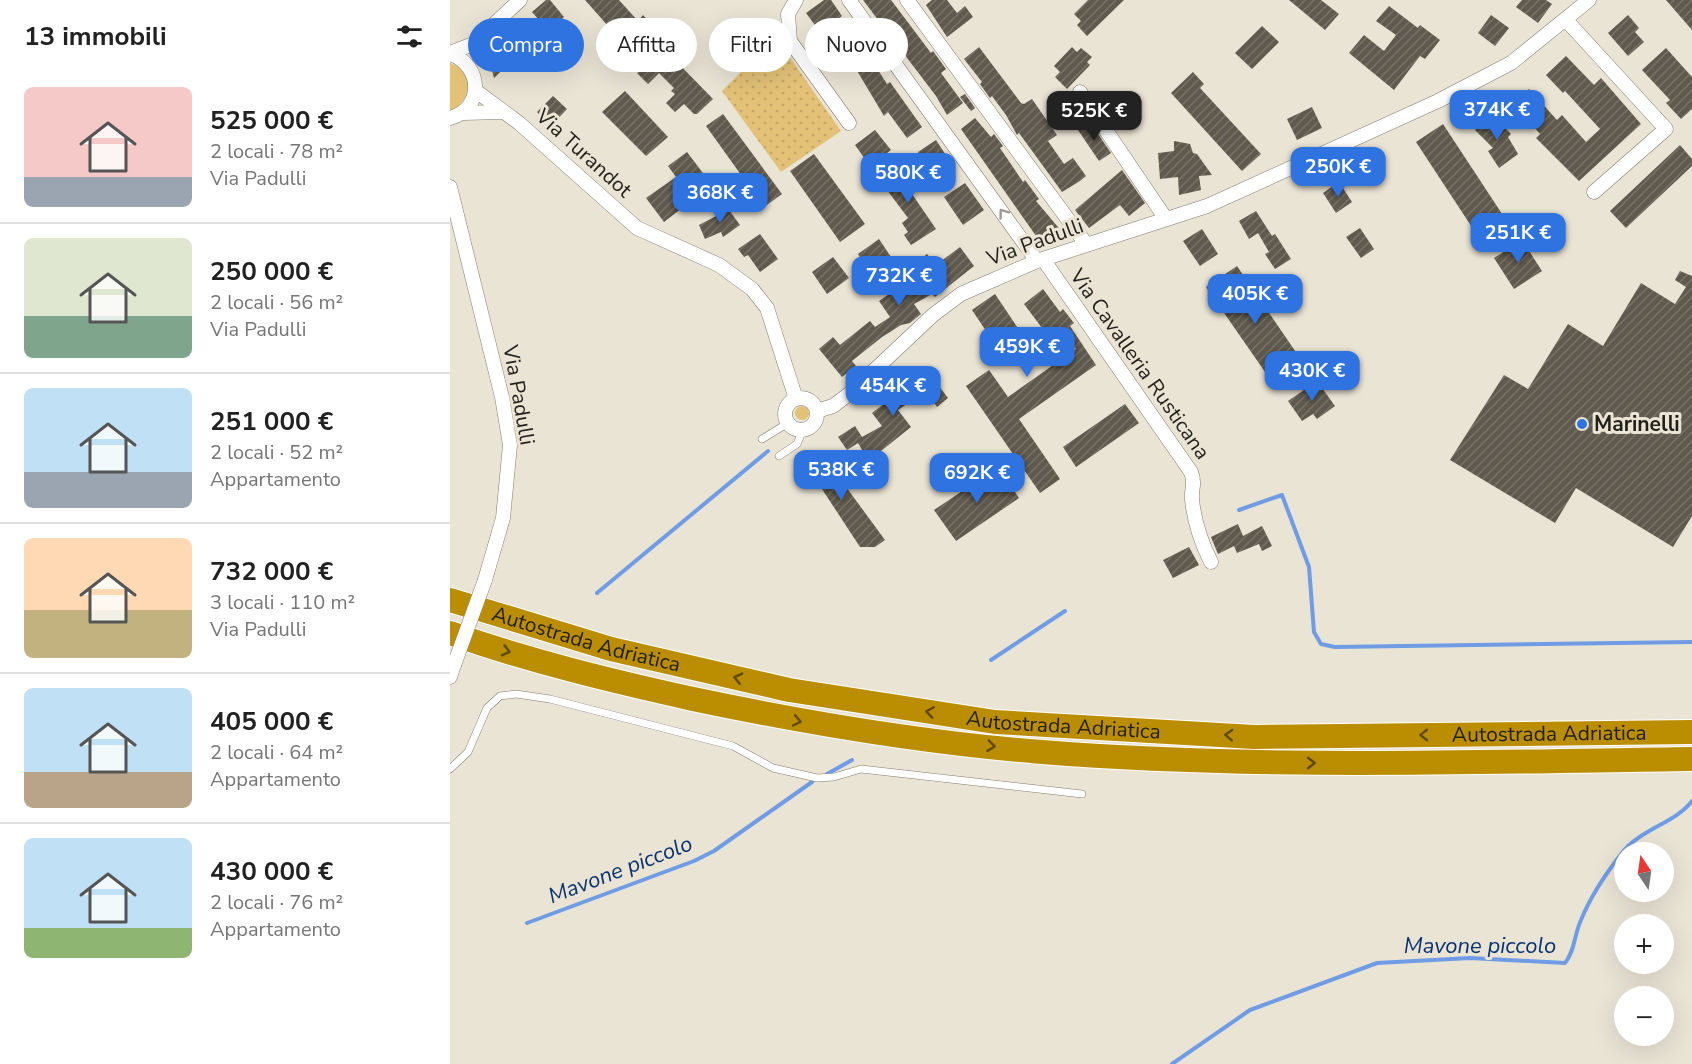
<!DOCTYPE html>
<html lang="it">
<meta charset="utf-8">
<style>
body{margin:0;font-family:"Nunito Sans",sans-serif;background:#f6f6f6;color:#222;height:100vh;display:flex;flex-direction:column;font-size:22px;white-space:nowrap}
*{box-sizing:border-box;margin:0}
p{font-size:20px;color:#767676}
.icon{flex:none;width:33px;height:33px;fill:none;stroke:currentColor;stroke-width:2;stroke-linecap:round;stroke-linejoin:round}
.map{position:relative;flex:1;overflow:hidden}
.sheet{display:flex;flex-direction:column;background:#fff;width:450px}
.sheet>*{flex:none}
.hud{position:absolute;left:18px;top:18px;width:570px;height:54px;display:flex;gap:12px}
.needle{width:39px;rotate:347deg}
.buttons{position:absolute;left:1164px;top:842px;display:grid;gap:12px}
.buttons a{display:grid;place-items:center;width:60px;height:60px;border-radius:50%;background:#fff;box-shadow:0 6px 24px #0002;font-size:30px}
.price{position:absolute;translate:-50% -51px;padding:0 14px;border-radius:12px;background:#2e73e0;color:#fff;font-size:20px;line-height:39px;filter:drop-shadow(0 2px 3px #0008)}
.price::after{content:'';position:absolute;left:50%;top:36px;width:18px;height:14px;margin-left:-9px;background:inherit;clip-path:polygon(0 0,100% 0,50% 100%)}
.price.current{background:#222;color:#fff}
ul{padding:0;list-style:none}
li{display:flex;align-items:center;gap:18px;height:150px;padding:0 24px}
li+li{border-top:2px solid #e0e0e0}
li span{display:grid;place-items:center;flex:none;width:168px;height:120px;border-radius:9px;color:#555}
li>.icon{margin-inline-start:auto}
span .icon{width:72px;height:72px;fill:#fffc;stroke-width:1}
li b{font-size:26px}
h2{display:flex;justify-content:space-between;align-items:center;height:72px;padding:0 24px;font-size:26px}
.chip{padding:0 21px;border-radius:27px;background:#fff;box-shadow:0 6px 24px #0002;font-size:21px;line-height:54px}
.chip.current{background:#2e73e0;color:#fff}
main{display:flex;flex:1;min-height:0}
.map>svg:first-child{display:block}
.grass{fill:#e3c277}
.park{fill:url(#park-dots)}
.lines{fill:none;stroke-linecap:round;stroke-linejoin:round}
.stream{stroke:#6f9ce4;stroke-width:4}
.building{fill:url(#building-hatch)}
.lane-casing{stroke:#827c6f;stroke-width:8}
.street-casing{stroke:#827c6f;stroke-width:15}
.highway-casing{stroke:#fff;stroke-width:26}
.lane{stroke:#fff;stroke-width:7}
.street{stroke:#fff;stroke-width:14}
.highway{stroke:#bb8e01;stroke-width:24}
.street-bridge-casing{stroke:#827c6f;stroke-width:15;stroke-linecap:butt}
.street-bridge{stroke:#fff;stroke-width:14}
.oneway{stroke:#9b9a98}
.oneway2{stroke:#5f4b0f}
.poi-dot{fill:#2e73e0;stroke:#eae4d5;stroke-width:2}
.labels{text-anchor:middle;stroke-width:6;stroke-linejoin:round;paint-order:stroke}
.street-label{font-size:21px;fill:#211f19;stroke:#eae4d5}
.poi-label{font-size:21px;font-weight:bold;fill:#211f19;stroke:#eae4d5;text-anchor:start}
.water-label{font-size:22px;font-style:italic;fill:#083271;stroke:#eae4d5}
</style>
<main>
<section class="sheet">
<h2>13 immobili<svg class="icon" aria-label="filters" viewBox="0 0 24 24"><path d="M4 7h16M4 17h16"/><circle cx="9" cy="7" r="2"/><circle cx="15" cy="17" r="2"/></svg></h2>
<ul>
<li><span style="background:linear-gradient(#f6c9c9 75%,#9aa5b1 0)"><svg class="icon" aria-label="home" viewBox="0 0 24 24"><path d="M3 11l9-7 9 7M6 9v11h12V9"/></svg></span><div><b>525 000 €</b><p>2 locali · 78 m²</p><p>Via Padulli</p></div></li>
<li><span style="background:linear-gradient(#dfe7d0 65%,#7fa58c 0)"><svg class="icon" aria-label="home" viewBox="0 0 24 24"><path d="M3 11l9-7 9 7M6 9v11h12V9"/></svg></span><div><b>250 000 €</b><p>2 locali · 56 m²</p><p>Via Padulli</p></div></li>
<li><span style="background:linear-gradient(#bfe0f5 70%,#9aa5b1 0)"><svg class="icon" aria-label="home" viewBox="0 0 24 24"><path d="M3 11l9-7 9 7M6 9v11h12V9"/></svg></span><div><b>251 000 €</b><p>2 locali · 52 m²</p><p>Appartamento</p></div></li>
<li><span style="background:linear-gradient(#ffd9b3 60%,#c2b280 0)"><svg class="icon" aria-label="home" viewBox="0 0 24 24"><path d="M3 11l9-7 9 7M6 9v11h12V9"/></svg></span><div><b>732 000 €</b><p>3 locali · 110 m²</p><p>Via Padulli</p></div></li>
<li><span style="background:linear-gradient(#bfe0f5 70%,#b9a48a 0)"><svg class="icon" aria-label="home" viewBox="0 0 24 24"><path d="M3 11l9-7 9 7M6 9v11h12V9"/></svg></span><div><b>405 000 €</b><p>2 locali · 64 m²</p><p>Appartamento</p></div></li>
<li><span style="background:linear-gradient(#bfe0f5 75%,#8fb573 0)"><svg class="icon" aria-label="home" viewBox="0 0 24 24"><path d="M3 11l9-7 9 7M6 9v11h12V9"/></svg></span><div><b>430 000 €</b><p>2 locali · 76 m²</p><p>Appartamento</p></div></li>
</ul>
</section>
<div class="map">
<svg width="1242" height="1064" viewBox="0 0 1242 1064">
<defs>
<pattern id="park-dots" width="8" height="8" patternUnits="userSpaceOnUse" patternTransform="scale(1.5)"><rect width="8" height="8" fill="#e3c277"/><path d="M2 2h.1M6 6h.1" fill="none" stroke="#c2a666" stroke-width="1.8" stroke-linecap="round"/></pattern>
<pattern id="building-hatch" width="6" height="6" patternUnits="userSpaceOnUse" patternTransform="scale(1.5)"><rect width="6" height="6" fill="#605a4e"/><path d="M-1 1l2-2M0 6l6-6M5 7l2-2" fill="none" stroke="#777269"/></pattern>
</defs>
<rect width="100%" height="100%" fill="#eae4d5"/>
<path class="grass" d="M0 63C30 74 20 99 0 113Z
M345 413a7 7 0 1 1 14 0a7 7 0 1 1-14 0Z"/>
<path class="park" d="M326 37 391 131 331 172 272 91Z"/>
<g class="lines">
<path class="stream" d="M789 510 832 495 859 567 864 632 871 644 885 647 1242 642
M147 593 318 451
M541 660 615 611
M377 774 402 760
M77 923 244 861 264 851 362 782
M722 1064 800 1010 927 963 1020 958 1115 963C1125 951 1124 935 1131 920 1140 898 1157 872 1172 853 1189 830 1227 822 1242 801"/>
</g>
<path class="building" d="M96 0H100L114 17 98 30 82 12Z
M135 0H169L188 21 193 15 227 52 222 57 263 99 247 114H244L234 104 225 112 216 103 225 94 221 91 224 88 209 73 198 84 187 73 192 69 179 55 175 59 159 40 166 35Z
M374 0H381L392 16 388 19 405 42 390 53 374 29 370 32 356 13Z
M413 0H441L481 53 483 51 496 69 491 73 513 103 497 115 486 96Z
M482 0H497L507 13 515 6 523 17 497 37 476 5Z
M638 0H674L637 36 627 25 631 21 624 14Z
M839 0H871L889 14 875 30Z
M1072 0H1096L1102 4 1088 23 1066 7Z
M1216 0H1242V30Z
M939 6 968 28 970 25 990 40 975 59 970 56 944 90 899 53 914 35 934 51 946 35 926 21Z
M1041 15 1059 28 1045 46 1028 33Z
M1178 15 1189 28 1185 32 1194 42 1178 56 1158 33Z
M812 26 829 42 802 69 785 53Z
M65 27 80 43 44 78 39 59 42 48Z
M529 47 571 103 574 104 582 99 607 135 598 141 614 164 623 158 636 176 630 181 612 192 569 133 567 135 556 115 542 96 540 98 530 84 532 82 514 59Z
M622 47 627 52 631 48 642 57 637 62 640 65 617 89 605 77 610 72 604 66Z
M1216 48 1242 77V109L1231 119 1216 103 1220 100 1192 70Z
M1116 56 1144 85 1151 78 1191 124 1129 181 1086 138 1090 134 1063 103 1079 89 1107 120 1112 115 1136 142 1150 129 1115 91 1113 93 1096 75Z
M421 59 437 84 440 82 472 127 457 138 438 112 434 116 406 69Z
M743 72 754 84 750 88 811 154 792 171 721 93Z
M175 91 218 137 196 156 152 112Z
M515 94 525 108 521 111 510 97Z
M103 96 117 109 101 126 87 112Z
M862 107 872 128 847 140 837 119Z
M273 114 332 194 314 207 256 126Z
M1042 114 1061 134 1058 137 1068 154 1049 168 1038 151 1043 148 1025 130Z
M525 118 541 137 544 134 553 146 550 148 573 182 575 180 589 199 586 201 613 233 603 240 600 237 591 243 511 129Z
M640 122 661 153 649 161 628 130Z
M993 124 1058 223 1031 241 966 142Z
M425 130 441 150 420 166 405 145Z
M486 140 503 166 489 175 479 159 473 163 468 156V152Z
M724 141 740 144 743 153 747 154 762 175 749 176 751 190 729 195 728 177 710 179 708 153 724 151Z
M1230 145 1242 159V166L1176 228 1160 211Z
M237 152 262 185 214 222 196 198 226 177 218 166Z
M364 154 415 224 390 242 340 171Z
M449 164 468 190 462 194 486 229 461 245 454 235 458 232 452 223 458 218 428 178Z
M672 170 695 203 679 216 670 205 639 228 625 210Z
M889 182 902 202 886 213 873 193Z
M515 183 534 210 513 225 494 197Z
M276 206 290 225 273 237 271 232 255 239 249 225 270 214 267 211Z
M806 211 822 236 825 234 841 259 825 269 815 254 819 252 808 233 799 239 789 221Z
M910 228 924 249 911 258 896 237Z
M752 229 768 254 750 266 733 241Z
M310 234 328 259 310 272 298 255 294 257 288 249Z
M429 239 443 260 415 280 408 272 416 266 408 254Z
M1072 240 1092 271 1064 289 1044 258Z
M510 247 524 266 485 297 482 294 464 304 471 314 460 323 451 325 432 337 402 361 406 366 392 377 369 349 383 337 390 345 420 321 425 327 440 317 429 301 467 275 461 267 477 254 486 265Z
M383 257 399 278 377 294 362 272Z
M787 266 854 364 824 385 756 287Z
M1230 271 1242 276V516L1223 547 1126 488 1105 523 1000 460 1054 375 1078 389 1118 324 1153 346 1191 283 1225 304 1236 287 1225 280Z
M593 289 610 312 613 309 624 323 620 326 646 365 569 419 610 479 590 493 516 386 539 370 558 397 626 349 613 332 599 344 595 339 559 365 522 310 545 294 576 340 592 328 574 304Z
M474 366 498 398 487 407 476 391 448 410 461 427 431 451 435 459 422 467 408 443 397 450 388 437 405 426 412 437 432 426 422 413 453 389 451 385Z
M867 381 885 406 867 419 863 414 852 421 838 401Z
M675 404 689 423 626 467 613 447Z
M364 451 373 464 377 461 435 540 425 547H410L368 483 362 487 346 464Z
M548 467 569 498 506 541 484 510Z
M788 524 793 536 812 526 822 546 812 551 809 544 787 553 784 546 768 554 761 537Z
M739 547 749 565 723 578 713 560Z"/>
<g class="lines">
<defs>
<path id="lane" d="M312 439 338 423
M329 456 347 444 353 430
M0 769 18 752 37 708 50 696 66 694 100 699 283 746 323 768 367 778 384 777 411 769 632 794"/>
<path id="street" d="M346 0 338 14 340 41 399 123
M399 0 587 261
M457 0 636 244
M1116 20 1216 129 1144 192
M0 53 23 44 70 0
M0 54C33 65 34 109 0 118
M26 91 69 123 187 228 269 265 302 289 317 308 346 399
M630 92 716 219
M13 113 52 112
M0 187 52 397 60 445 53 518 35 580
M593 259 741 472C746 484 741 488 742 499 744 522 751 542 761 562
M335 414a16 16 0 1 1 32 0a16 16 0 1 1-32 0Z
M367 411 383 406 399 394 483 315 511 294 587 261 757 206 988 101 1061 63 1139 0
M0 677 4 665"/>
<g id="highway">
<path id="s1" d="M0 600 161 649 339 690 545 722 804 737 1242 732"/>
<path d="M0 633C79 661 162 681 243 699 357 723 476 743 592 752 808 769 1026 762 1242 759"/>
</g>
</defs>
<use href="#lane" class="lane-casing"/>
<use href="#street" class="street-casing"/>
<use href="#highway" class="highway-casing"/>
<use href="#lane" class="lane"/>
<use href="#street" class="street"/>
<use href="#highway" class="highway"/>
<defs>
<path id="street-bridge" d="M4 665 35 580"/>
</defs>
<use href="#street-bridge" class="street-bridge-casing"/>
<use href="#street-bridge" class="street-bridge"/>
</g>
<defs><path id="oneway-chevron" d="M-2-3.5L2.5 0L-2 3.5" fill="none" stroke-width="1.6" stroke-linecap="round" stroke-linejoin="round" transform="scale(1.5)"/></defs>
<use class="oneway" href="#oneway-chevron" transform="translate(553 213) rotate(-126)"/>
<g class="oneway2">
<use href="#oneway-chevron" transform="translate(56 651) rotate(15)"/>
<use href="#oneway-chevron" transform="translate(288 678) rotate(-167)"/>
<use href="#oneway-chevron" transform="translate(480 712) rotate(-171)"/>
<use href="#oneway-chevron" transform="translate(347 721) rotate(12)"/>
<use href="#oneway-chevron" transform="translate(779 735) rotate(-177)"/>
<use href="#oneway-chevron" transform="translate(974 735) rotate(179)"/>
<use href="#oneway-chevron" transform="translate(541 746) rotate(7)"/>
<use href="#oneway-chevron" transform="translate(861 763)"/>
</g>
<circle class="poi-dot" cx="1132" cy="424" r="6"/>
<g class="labels">
<g class="street-label">
<text transform="translate(134 153) rotate(42)" y="7">Via Turandot</text>
<text transform="translate(585 242) rotate(-20)" y="7">Via Padulli</text>
<text transform="translate(690 364) rotate(55)" y="7">Via Cavalleria Rusticana</text>
<text transform="translate(69 395) rotate(80)" y="7">Via Padulli</text>
<text dy="7" stroke="none"><textPath href="#s1" startOffset="142">Autostrada Adriatica</textPath></text>
<text dy="7" stroke="none"><textPath href="#s1" startOffset="628">Autostrada Adriatica</textPath></text>
<text dy="7" stroke="none"><textPath href="#s1" startOffset="1114">Autostrada Adriatica</textPath></text>
</g>
<g class="poi-label">
<text x="1144" y="431">Marinelli</text>
</g>
<g class="water-label">
<text transform="translate(170 869) rotate(-21)" y="8">Mavone piccolo</text>
<text x="1030" y="953">Mavone piccolo</text>
</g>
</g>
</svg>
<div class="buttons">
<a><svg class="needle" viewBox="-14 -14 28 28"><path d="M0-13l5 13h-10z" fill="#e53935"/><path d="M0 13l5-13h-10z" fill="#767676"/></svg></a>
<a>+</a>
<a>−</a>
</div>
<b class="price" style="left:1047px;top:141px">374K €</b>
<b class="price current" style="left:644px;top:142px">525K €</b>
<b class="price" style="left:888px;top:198px">250K €</b>
<b class="price" style="left:458px;top:204px">580K €</b>
<b class="price" style="left:270px;top:224px">368K €</b>
<b class="price" style="left:1068px;top:264px">251K €</b>
<b class="price" style="left:449px;top:307px">732K €</b>
<b class="price" style="left:805px;top:325px">405K €</b>
<b class="price" style="left:577px;top:378px">459K €</b>
<b class="price" style="left:862px;top:402px">430K €</b>
<b class="price" style="left:443px;top:417px">454K €</b>
<b class="price" style="left:391px;top:501px">538K €</b>
<b class="price" style="left:527px;top:504px">692K €</b>
<div class="hud">
<a class="chip current">Compra</a>
<a class="chip">Affitta</a>
<a class="chip">Filtri</a>
<a class="chip">Nuovo</a>
</div>
</div>
</main>
